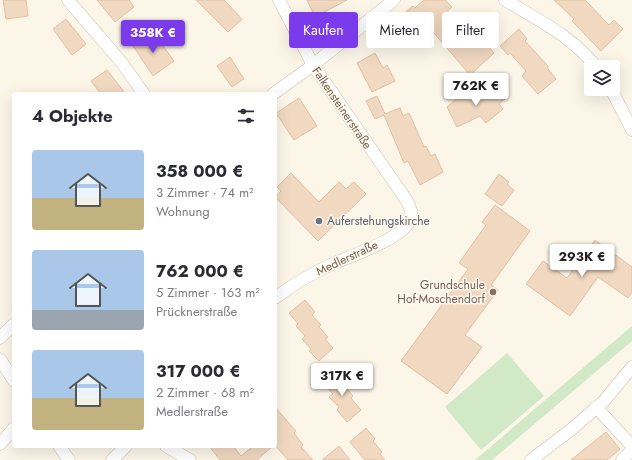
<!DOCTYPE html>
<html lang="de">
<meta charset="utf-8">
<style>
body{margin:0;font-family:Jost,sans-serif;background:#f7f7f7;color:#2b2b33;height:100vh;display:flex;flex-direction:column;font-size:15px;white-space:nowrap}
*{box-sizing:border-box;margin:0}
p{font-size:13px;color:#7c7c81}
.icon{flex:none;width:22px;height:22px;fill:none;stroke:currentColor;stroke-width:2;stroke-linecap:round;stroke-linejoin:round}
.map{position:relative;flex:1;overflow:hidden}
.sheet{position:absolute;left:12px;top:92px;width:265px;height:356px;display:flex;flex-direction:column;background:#fff;border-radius:4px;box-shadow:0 4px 16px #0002}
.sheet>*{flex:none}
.banner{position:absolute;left:289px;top:12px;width:283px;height:36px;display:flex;gap:8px}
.tools{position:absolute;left:584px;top:60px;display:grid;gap:8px}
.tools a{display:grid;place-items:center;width:36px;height:36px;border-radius:4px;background:#fff;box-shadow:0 4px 16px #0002;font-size:20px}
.price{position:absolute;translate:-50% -34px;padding:0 9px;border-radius:4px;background:#fff;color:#222;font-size:13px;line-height:26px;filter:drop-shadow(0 1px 2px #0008)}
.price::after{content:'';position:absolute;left:50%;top:24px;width:12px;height:9px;margin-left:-6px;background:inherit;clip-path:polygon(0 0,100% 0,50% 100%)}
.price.active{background:#7c3aed;color:#fff}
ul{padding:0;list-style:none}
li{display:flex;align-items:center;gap:12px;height:100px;padding:0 20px}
li span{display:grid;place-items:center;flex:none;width:112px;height:80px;border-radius:4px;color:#555}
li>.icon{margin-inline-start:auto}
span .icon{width:48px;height:48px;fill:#fffc;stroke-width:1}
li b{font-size:17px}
h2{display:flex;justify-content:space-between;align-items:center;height:48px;padding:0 20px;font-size:17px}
.tag{padding:0 14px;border-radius:4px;background:#fff;box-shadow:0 4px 16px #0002;font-size:14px;line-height:36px}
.tag.active{background:#7c3aed;color:#fff}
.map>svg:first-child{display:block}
.green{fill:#d1e9c6}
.building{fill:#f0d8c1;stroke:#e2c0a2}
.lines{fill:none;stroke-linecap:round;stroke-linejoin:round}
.street-casing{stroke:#cdbeae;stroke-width:13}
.street{stroke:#fff;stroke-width:12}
.worship-dot{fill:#6b7280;stroke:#fef9ee;stroke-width:1.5}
.education-dot{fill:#8d6e63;stroke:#fef9ee;stroke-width:1.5}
.labels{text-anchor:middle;stroke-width:3;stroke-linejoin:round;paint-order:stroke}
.street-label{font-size:12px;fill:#755f4d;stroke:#fef9ee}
.worship-label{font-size:12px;fill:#5b616d;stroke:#fef9ee;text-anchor:start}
.education-label{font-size:12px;fill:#785e54;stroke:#fef9ee;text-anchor:end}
</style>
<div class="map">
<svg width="632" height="460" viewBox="0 0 632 460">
<rect width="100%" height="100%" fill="#fbf6e8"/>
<path class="green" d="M632 326V341L492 460H475Z
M507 353 544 396 481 450 445 407Z"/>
<path class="building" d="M3 0H26L28 16 6 19Z
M97 0H129L134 7 115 22Z
M196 0H224L242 19 228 32Z
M307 0H347L315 17Z
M424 0H445L452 7 444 14 465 38 474 30 494 53 470 75 428 26 417 36 403 14 413 6 415 8Z
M554 0H585L609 25 614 20 623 29 601 51 572 21 574 19Z
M66 19 86 44 72 55 53 29Z
M519 29 527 39 525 41 548 66V69L556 79 538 94 522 76 526 71 510 53 508 55 500 46Z
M153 32 174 61 153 76 133 46Z
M375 53 383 68 387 65 395 81 372 92 357 63Z
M230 57 244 79 232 87 217 66Z
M107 70 118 84 126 94H101L91 81Z
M467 90 476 99 486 90 492 96 499 90 506 98 499 104 503 109 486 123 480 116 457 127 447 107Z
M377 96 385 114 400 108 403 116 409 113 424 147 426 146 431 156 435 154 443 172 420 185 408 161 404 163 384 115 375 119 366 101Z
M299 98 317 126 294 140 276 113Z
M291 173 319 202 339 182 346 189 354 182 366 194 318 241 275 197 281 191 277 187Z
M499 174 509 182 507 184 514 190 502 206 485 194Z
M495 205 530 231 491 285 498 290 465 335 482 347 447 394 401 361 468 269 459 263 486 225 482 222Z
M595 240 632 267V292L628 298 598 277 570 316 526 284 543 261 567 278Z
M305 300 315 312 312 315 321 325 319 327 328 337 325 339 333 348 319 361 309 351 311 349 302 339 305 336 296 326 298 324 289 313Z
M337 372 346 383 344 385 353 396 351 398 361 410 347 422 337 410 339 407 329 397 333 394 324 384Z
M275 407 296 431 294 433 303 445 301 447 313 460H288L275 445Z
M366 428 375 439 373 441 382 452 380 454 385 460H365L350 442Z
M606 432 620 449 607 460H571Z
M209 446H233L241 456 253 446H273L257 460H220Z
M339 446 350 460H322Z"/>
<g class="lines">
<defs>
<path id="street" d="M68 0 122 63 144 94
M505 0C538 20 572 36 596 67
M611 89 632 130
M273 94 313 65 394 0
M275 298C292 285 311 274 330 265 350 256 396 241 408 224 414 216 411 209 407 201L313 65 279 0
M0 338 14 324
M0 359 14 381
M596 407 632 446
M0 444 14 428
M59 446 69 460
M166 446 190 460
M112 460 126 446
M531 460 572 429 604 401 632 367
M622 460 632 450"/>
</defs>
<use href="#street" class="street-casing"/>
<use href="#street" class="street"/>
</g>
<circle class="worship-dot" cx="319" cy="221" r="4"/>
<circle class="education-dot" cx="493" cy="292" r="4"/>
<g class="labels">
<g class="street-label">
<text transform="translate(342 108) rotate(56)" y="4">Falkensteinerstraße</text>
<text transform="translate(347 258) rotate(-25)" y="4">Medlerstraße</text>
</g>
<g class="worship-label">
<text x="327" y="225">Auferstehungskirche</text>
</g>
<g class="education-label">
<text x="485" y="289">Grundschule<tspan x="485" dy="14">Hof-Moschendorf</tspan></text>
</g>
</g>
</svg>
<div class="tools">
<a><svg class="icon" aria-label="layers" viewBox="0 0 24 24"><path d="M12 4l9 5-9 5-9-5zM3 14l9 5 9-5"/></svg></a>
</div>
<b class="price active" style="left:153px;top:54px">358K €</b>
<b class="price" style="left:476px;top:107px">762K €</b>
<b class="price" style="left:582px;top:278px">293K €</b>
<b class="price" style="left:342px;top:397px">317K €</b>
<div class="banner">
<a class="tag active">Kaufen</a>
<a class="tag">Mieten</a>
<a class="tag">Filter</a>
</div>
<section class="sheet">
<h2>4 Objekte<svg class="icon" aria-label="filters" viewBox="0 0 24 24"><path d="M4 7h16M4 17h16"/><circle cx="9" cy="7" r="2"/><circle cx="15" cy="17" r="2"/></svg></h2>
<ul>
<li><span style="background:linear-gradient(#a9c7e8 60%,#c2b280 0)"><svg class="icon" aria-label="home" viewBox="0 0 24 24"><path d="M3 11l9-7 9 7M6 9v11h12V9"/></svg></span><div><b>358 000 €</b><p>3 Zimmer · 74 m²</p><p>Wohnung</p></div></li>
<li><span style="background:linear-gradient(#a9c7e8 75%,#9aa5b1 0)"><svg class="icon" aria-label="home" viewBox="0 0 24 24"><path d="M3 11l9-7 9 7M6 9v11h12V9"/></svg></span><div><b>762 000 €</b><p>5 Zimmer · 163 m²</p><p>Prücknerstraße</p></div></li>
<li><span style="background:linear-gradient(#a9c7e8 60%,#c2b280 0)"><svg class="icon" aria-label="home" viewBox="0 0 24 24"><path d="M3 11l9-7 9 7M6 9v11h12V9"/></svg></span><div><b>317 000 €</b><p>2 Zimmer · 68 m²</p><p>Medlerstraße</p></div></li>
</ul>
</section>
</div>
